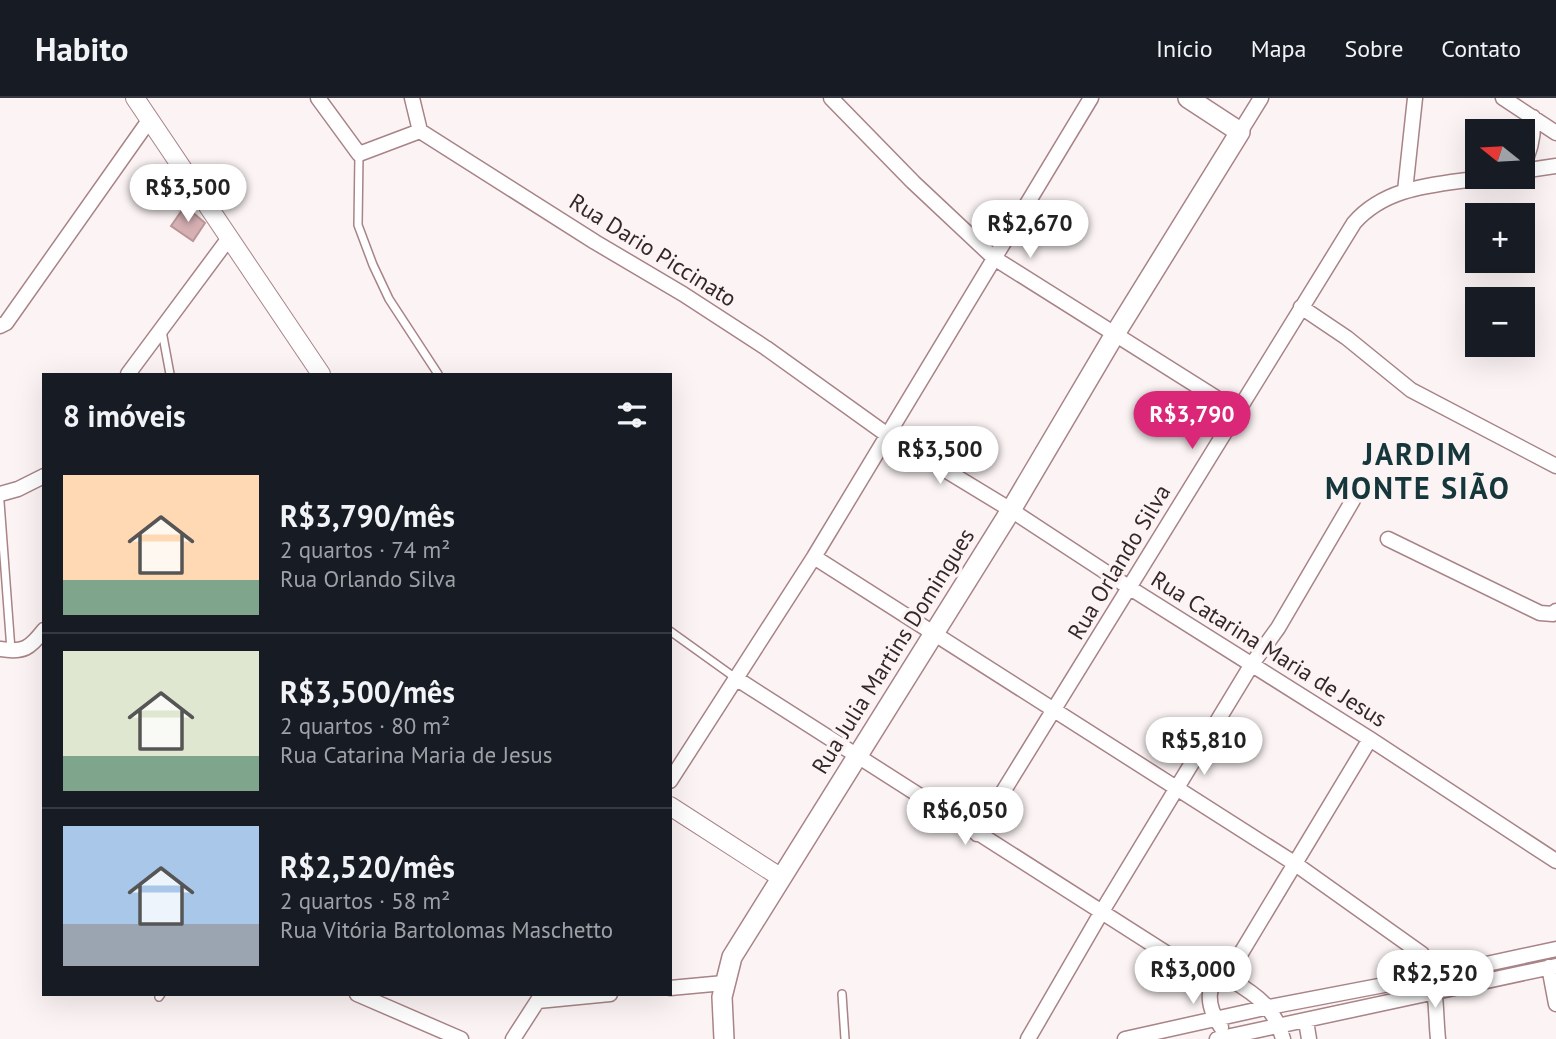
<!DOCTYPE html>
<html lang="pt">
<meta charset="utf-8">
<style>
body{margin:0;font-family:"PT Sans",sans-serif;background:#242831;color:#f1f3f6;height:100vh;display:flex;flex-direction:column;font-size:26px;white-space:nowrap}
*{box-sizing:border-box;margin:0}
p{font-size:23px;color:#9ea1a6}
.icon{flex:none;width:38px;height:38px;fill:none;stroke:currentColor;stroke-width:2;stroke-linecap:round;stroke-linejoin:round}
.map{position:relative;flex:1;overflow:hidden}
.drawer{position:absolute;left:42px;top:275px;width:630px;height:623px;display:flex;flex-direction:column;background:#171b24;border-radius:0px;box-shadow:0 7px 28px #0002}
.drawer>*{flex:none}
.needle{width:46px;rotate:288deg}
.buttons{position:absolute;left:1465px;top:21px;display:grid;gap:14px}
.buttons a{display:grid;place-items:center;width:70px;height:70px;border-radius:0px;background:#171b24;box-shadow:0 7px 28px #0002;font-size:35px}
.price{position:absolute;translate:-50% -60px;padding:0 16px;border-radius:24px;background:#fff;color:#222;font-size:23px;line-height:46px;filter:drop-shadow(0 2px 4px #0008)}
.price::after{content:'';position:absolute;left:50%;top:42px;width:21px;height:16px;margin-left:-10px;background:inherit;clip-path:polygon(0 0,100% 0,50% 100%)}
.price.selected{background:#db2777;color:#fff}
ul{padding:0;list-style:none}
li{display:flex;align-items:center;gap:21px;height:175px;padding:0 21px}
li+li{border-top:2px solid #363941}
li span{display:grid;place-items:center;flex:none;width:196px;height:140px;border-radius:0px;color:#555}
li>.icon{margin-inline-start:auto}
span .icon{width:84px;height:84px;fill:#fffc;stroke-width:1}
li b{font-size:30px}
h2{display:flex;justify-content:space-between;align-items:center;height:84px;padding:0 21px;font-size:30px}
header{display:flex;align-items:center;gap:42px;box-sizing:border-box;height:98px;padding:0 35px;background:#171b24;border-bottom:2px solid #363941}
header strong{font-size:33px}
nav{display:flex;gap:38px;margin-inline-start:auto;font-size:24px}
.map>svg:first-child{display:block}
.building{fill:#d6b0b3;stroke:#ba9598;stroke-width:2}
.lines{fill:none;stroke-linecap:round;stroke-linejoin:round}
.service-casing{stroke:#a88387;stroke-width:10}
.minor-casing{stroke:#a88387;stroke-width:17}
.tertiary-casing{stroke:#a88387;stroke-width:20}
.secondary-casing{stroke:#a88387;stroke-width:22}
.service{stroke:#fff;stroke-width:7}
.minor{stroke:#fff;stroke-width:14}
.tertiary{stroke:#fff;stroke-width:18}
.secondary{stroke:#fff;stroke-width:19}
.labels{text-anchor:middle;stroke-width:7;stroke-linejoin:round;paint-order:stroke}
.street-label{font-size:23px;fill:#352728;stroke:#fcf4f4}
.district-label{font-size:30px;font-weight:bold;letter-spacing:2px;fill:#15373b;stroke:#fcf4f4}
</style>
<header>
<strong>Habito</strong>
<nav><a>Início</a><a>Mapa</a><a>Sobre</a><a>Contato</a></nav>
</header>
<div class="map">
<svg width="1556" height="941" viewBox="0 0 1556 941">
<rect width="100%" height="100%" fill="#fcf4f4"/>
<path class="building" d="M185 108 205 125 193 143 171 128Z"/>
<g class="lines">
<defs>
<path id="service" d="M359 56 358 127 373 167 389 201 438 276
M162 233 170 276
M0 404 11 552
M670 533 737 581
M842 896 845 941
M159 899 161 896"/>
<path id="minor" d="M318 0 359 56 420 33
M412 0 420 33 595 144 683 196 766 250 886 336 1011 412 1130 490 1370 641 1556 763
M831 0 913 84 994 160 1237 313
M1503 0 1556 35
M1240 34 1261 0
M1522 69C1531 53 1534 38 1533 19
M1522 73 1556 68
M1405 93 1415 0
M1301 209 1347 240 1411 292 1556 368
M0 228 6 225 150 21
M128 276 229 140
M0 396 18 391 44 378
M1388 441 1540 515 1553 516 1556 513
M814 459 1294 765 1422 856C1438 878 1435 914 1438 941
M0 551C24 555 30 550 44 532
M737 581 1213 885
M670 683 814 459 1091 0
M977 736 1354 125C1388 86 1440 87 1488 79
M1549 869 1556 906
M1226 880 1370 641
M670 890 724 885
M357 896 461 941
M538 903 610 896
M1306 923 1309 941
M1221 929C1209 912 1200 881 1230 881 1257 897 1275 910 1283 941
M513 941 542 896
M1028 941 1101 815 1252 566 1278 530 1353 402
M1125 941 1269 909 1431 878 1556 851
M1217 941 1556 868"/>
<path id="tertiary" d="M135 0 321 276
M670 708 780 779"/>
<path id="secondary" d="M724 941 722 899 732 859 1011 412 1115 236 1240 34 1188 0"/>
</defs>
<use href="#service" class="service-casing"/>
<use href="#minor" class="minor-casing"/>
<use href="#tertiary" class="tertiary-casing"/>
<use href="#secondary" class="secondary-casing"/>
<use href="#service" class="service"/>
<use href="#minor" class="minor"/>
<use href="#tertiary" class="tertiary"/>
<use href="#secondary" class="secondary"/>
</g>
<g class="labels">
<g class="street-label">
<text transform="translate(653 152) rotate(32)" y="8">Rua Dario Piccinato</text>
<text transform="translate(1119 464) rotate(-59)" y="8">Rua Orlando Silva</text>
<text transform="translate(1269 551) rotate(32)" y="8">Rua Catarina Maria de Jesus</text>
<text transform="translate(893 553) rotate(-58)" y="8">Rua Julia Martins Domingues</text>
</g>
<g class="district-label">
<text x="1418" y="367">JARDIM<tspan x="1418" dy="34">MONTE SIÃO</tspan></text>
</g>
</g>
</svg>
<div class="buttons">
<a><svg class="needle" viewBox="-14 -14 28 28"><path d="M0-13l5 13h-10z" fill="#e53935"/><path d="M0 13l5-13h-10z" fill="#9ea1a6"/></svg></a>
<a>+</a>
<a>−</a>
</div>
<b class="price" style="left:188px;top:126px">R$3,500</b>
<b class="price" style="left:1030px;top:162px">R$2,670</b>
<b class="price selected" style="left:1192px;top:353px">R$3,790</b>
<b class="price" style="left:940px;top:388px">R$3,500</b>
<b class="price" style="left:1204px;top:679px">R$5,810</b>
<b class="price" style="left:965px;top:749px">R$6,050</b>
<b class="price" style="left:1193px;top:908px">R$3,000</b>
<b class="price" style="left:1435px;top:912px">R$2,520</b>
<section class="drawer">
<h2>8 imóveis<svg class="icon" aria-label="filters" viewBox="0 0 24 24"><path d="M4 7h16M4 17h16"/><circle cx="9" cy="7" r="2"/><circle cx="15" cy="17" r="2"/></svg></h2>
<ul>
<li><span style="background:linear-gradient(#ffd9b3 75%,#7fa58c 0)"><svg class="icon" aria-label="home" viewBox="0 0 24 24"><path d="M3 11l9-7 9 7M6 9v11h12V9"/></svg></span><div><b>R$3,790/mês</b><p>2 quartos · 74 m²</p><p>Rua Orlando Silva</p></div></li>
<li><span style="background:linear-gradient(#dfe7d0 75%,#7fa58c 0)"><svg class="icon" aria-label="home" viewBox="0 0 24 24"><path d="M3 11l9-7 9 7M6 9v11h12V9"/></svg></span><div><b>R$3,500/mês</b><p>2 quartos · 80 m²</p><p>Rua Catarina Maria de Jesus</p></div></li>
<li><span style="background:linear-gradient(#a9c7e8 70%,#9aa5b1 0)"><svg class="icon" aria-label="home" viewBox="0 0 24 24"><path d="M3 11l9-7 9 7M6 9v11h12V9"/></svg></span><div><b>R$2,520/mês</b><p>2 quartos · 58 m²</p><p>Rua Vitória Bartolomas Maschetto</p></div></li>
</ul>
</section>
</div>
